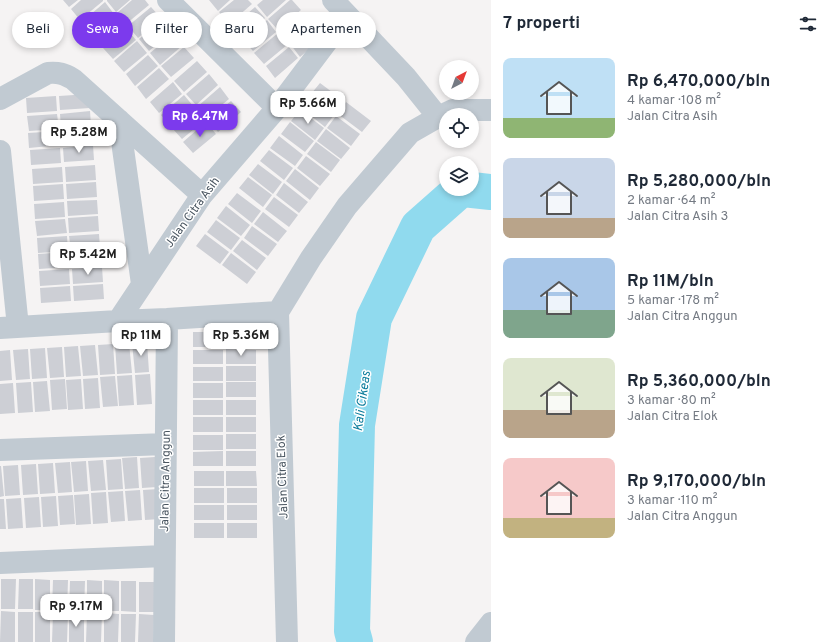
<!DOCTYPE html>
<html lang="id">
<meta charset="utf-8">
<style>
body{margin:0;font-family:Overpass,sans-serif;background:#f6f6f7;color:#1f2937;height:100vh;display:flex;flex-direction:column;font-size:15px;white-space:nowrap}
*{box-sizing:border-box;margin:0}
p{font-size:13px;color:#747a83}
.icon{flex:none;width:22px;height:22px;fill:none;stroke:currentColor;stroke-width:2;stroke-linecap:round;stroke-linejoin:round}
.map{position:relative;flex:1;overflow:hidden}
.panel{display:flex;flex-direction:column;background:#fff;width:340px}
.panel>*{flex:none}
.banner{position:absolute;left:12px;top:12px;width:380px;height:36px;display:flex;gap:8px}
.needle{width:26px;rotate:41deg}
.buttons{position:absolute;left:439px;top:60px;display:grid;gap:8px}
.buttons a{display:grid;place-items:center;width:40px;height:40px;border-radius:50%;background:#fff;box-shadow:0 2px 6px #0003;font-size:20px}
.price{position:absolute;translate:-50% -34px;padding:0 9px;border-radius:8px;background:#fff;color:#222;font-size:13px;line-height:26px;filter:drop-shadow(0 1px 2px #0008)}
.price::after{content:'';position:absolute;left:50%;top:24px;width:12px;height:9px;margin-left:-6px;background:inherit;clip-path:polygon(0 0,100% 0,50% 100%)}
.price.on{background:#7c3aed;color:#fff}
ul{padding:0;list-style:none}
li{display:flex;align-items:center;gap:12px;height:100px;padding:0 12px}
li span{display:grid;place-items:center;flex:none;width:112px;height:80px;border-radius:8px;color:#555}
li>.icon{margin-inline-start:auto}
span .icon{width:48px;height:48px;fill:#fffc;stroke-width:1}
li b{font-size:17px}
h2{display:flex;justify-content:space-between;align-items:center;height:48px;padding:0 12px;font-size:17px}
.chip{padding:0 14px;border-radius:18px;background:#fff;box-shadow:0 2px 6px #0003;font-size:14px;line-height:36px}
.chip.on{background:#7c3aed;color:#fff}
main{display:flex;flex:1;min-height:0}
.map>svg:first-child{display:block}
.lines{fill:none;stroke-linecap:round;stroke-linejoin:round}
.river{stroke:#90daee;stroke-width:36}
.building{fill:#cdcfd5}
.minor{stroke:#c1cad2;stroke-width:22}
.labels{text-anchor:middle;stroke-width:3;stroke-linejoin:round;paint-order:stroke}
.street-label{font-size:12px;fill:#4a5661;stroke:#fff}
.water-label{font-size:13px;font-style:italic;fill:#0c7c9b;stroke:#fff}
</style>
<main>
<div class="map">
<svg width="491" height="642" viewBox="0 0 491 642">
<rect width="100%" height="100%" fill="#f5f3f3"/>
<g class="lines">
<path class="river" d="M463 189 491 192
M355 642 352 631 357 425 374 318 418 227 461 189"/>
</g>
<path class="building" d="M63 0H78L69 7Z
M81 0H103V1L80 20 71 9Z
M107 0H130L116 12 107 1Z
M132 0H145L149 5 126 24 117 13Z
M209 0H230L218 11Z
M234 0H248L252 4 229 24 219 12Z
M263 0H286L267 17 257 5Z
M290 0H292L301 10 278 30 268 19Z
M105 2 114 14 91 33 82 22Z
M151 7 161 18 138 38 128 26Z
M255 7 265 18 242 38 232 27Z
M302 12 312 23 289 43 279 32Z
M115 15 125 26 102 46 92 35Z
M162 20 172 31 149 51 139 39Z
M267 20 276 32 253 51 243 40Z
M314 26 323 37 300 57 291 45Z
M126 28 136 40 113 59 103 48Z
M278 33 287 45 264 64 254 53Z
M173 34 183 45 160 65 150 53Z
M137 41 147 53 124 72 114 61Z
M184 47 194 58 171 77 161 66Z
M289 47 298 58 275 78 266 66Z
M148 55 158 66 135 86 126 74Z
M197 61 207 72 184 92 174 81Z
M159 68 169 79 146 99 137 87Z
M209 74 218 85 196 105 186 94Z
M173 82 182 94 159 113 150 102Z
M320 83 344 101 335 113 311 94Z
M220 87 229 99 206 118 197 107Z
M89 94 90 108 60 110 59 96Z
M184 95 194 107 171 126 161 115Z
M56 96 57 111 27 113 26 98Z
M310 96 334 115 325 127 301 108Z
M231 101 241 112 218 132 208 120Z
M346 102 371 121 362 132 338 114Z
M195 108 205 120 182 139 172 128Z
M300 110 324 128 315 140 291 121Z
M90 111 91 126 61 128 60 114Z
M57 114 59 129 29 131 27 116Z
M336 116 360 134 351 146 327 128Z
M206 122 216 134 193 153 183 142Z
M290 122 314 141 305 152 281 134Z
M91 128 92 143 62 145 61 130Z
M326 129 350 148 341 159 317 141Z
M59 131 60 145 29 148 28 133Z
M279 136 303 155 295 166 270 148Z
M316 142 340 160 331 172 307 154Z
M93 145 94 160 64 162 63 148Z
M60 148 61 163 31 165 30 150Z
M269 150 293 168 284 180 260 161Z
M306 156 330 174 320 186 297 168Z
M258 164 282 182 273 194 249 175Z
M95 165 96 180 66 182 65 167Z
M62 167 63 182 33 184 32 169Z
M295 169 319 188 310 200 286 181Z
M248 177 272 195 263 207 239 188Z
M96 182 97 197 67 199 66 184Z
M284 183 308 202 299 213 276 195Z
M63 184 64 199 34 201 33 186Z
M237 193 261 211 252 223 228 204Z
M274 197 298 215 289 227 265 209Z
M97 200 98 214 68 216 67 201Z
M64 202 65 217 35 219 34 204Z
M226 206 250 225 241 236 217 218Z
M263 212 287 231 278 242 254 224Z
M98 216 99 231 69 233 68 218Z
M65 219 67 233 37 236 35 221Z
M216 220 240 238 231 250 207 232Z
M252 226 277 244 268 256 244 238Z
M99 234 100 248 71 250 69 236Z
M205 234 229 252 220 264 196 246Z
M67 236 68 251 38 253 37 238Z
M242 240 266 258 257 270 233 251Z
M100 250 101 265 71 267 70 252Z
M68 252 69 267 39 269 38 254Z
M231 253 256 272 247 284 222 265Z
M102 267 103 282 73 284 72 269Z
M69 269 70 284 40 286 39 271Z
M103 284 104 299 74 301 73 286Z
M70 286 71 301 41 303 40 288Z
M193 332H223V347H193Z
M226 332H256V347H226Z
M147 342 149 372 135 373 132 343Z
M129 343 132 373 117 374 115 344Z
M113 344 115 374 100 375 98 345Z
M95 345 98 375 83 376 80 346Z
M78 346 81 376 66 377 64 347Z
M62 347 64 377 50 378 47 348Z
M45 348 47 378 32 379 30 349Z
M28 349 30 379 16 380 13 350Z
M226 349 256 350V364H226Z
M10 350 12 380 0 381V351Z
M193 350H223V364H193Z
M226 366H256V381H226Z
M193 367H223V381H193Z
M150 374 152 404 137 405 135 375Z
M132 375 134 405 119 406 117 376Z
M115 376 118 406 103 407 100 377Z
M98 378 100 408 85 409 83 379Z
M65 379 67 409 52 410 50 380Z
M81 379 83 409 68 410 66 380Z
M47 381 50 411 35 412 33 382Z
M31 382 33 412 18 413 16 383Z
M226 382H256V397H226Z
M13 383 15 413 0 414V384Z
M193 383H223V398H193Z
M193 400H223V415H193Z
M226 400H256V415H226Z
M193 417H223V432H193Z
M226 417H256V432H226Z
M226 434H256V449H226Z
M193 435H223V450H193Z
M223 451V466H193V452Z
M226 451H256V466H226Z
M137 457 139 488 125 489 122 458Z
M155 457 157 487 142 488 140 458Z
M121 459 123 489 108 490 106 460Z
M103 460 106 490 91 491 88 461Z
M86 461 88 491 74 492 71 462Z
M70 462 72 492 58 493 55 463Z
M53 463 55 493 40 494 38 464Z
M36 464 38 494 23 495 21 465Z
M18 465 20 495 5 496 3 466Z
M0 466H1L4 496 0 497Z
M194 471H224V486H194Z
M226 471H256L257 486H226Z
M194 488H224V503H194Z
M227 488H257V503H227Z
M158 489 160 519 145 520 143 490Z
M140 490 142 520 128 521 125 491Z
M123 491 125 521 111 522 108 492Z
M106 492 108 523 93 524 91 493Z
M89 494 91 524 76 525 74 495Z
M73 495 75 524 60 525 58 496Z
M56 496 58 526 43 527 41 497Z
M39 497 41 527 26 528 24 498Z
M21 498 23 528 8 529 6 499Z
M0 499H4L6 529H0Z
M194 505H224V520H194Z
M227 505H257V520H227Z
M194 523H224V538H194Z
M227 523H257V538H227Z
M1 579H16L15 609H1Z
M19 579H33V609H18Z
M35 579 50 580V610H35Z
M53 580H68L67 611 52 610Z
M87 580 102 581V611L87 610Z
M104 580 119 581V611H104Z
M70 581H85L84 611H69Z
M121 581H136V612L121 611Z
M139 582H154V612H139Z
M1 611 15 612V642H0Z
M18 612H33V642H18Z
M35 612H50V642H35Z
M53 613H68L67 642H52Z
M69 613 84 614V642H69Z
M87 613H102L101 642H86Z
M104 613 119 614 118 642H104Z
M121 614H136L135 642H121Z
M139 614 154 615 153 642H138Z"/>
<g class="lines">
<path class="minor" d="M168 0 277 108
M333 0 406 77 438 117
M0 99 48 73C59 72 64 74 73 79L202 195
M119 120 142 284
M0 151 18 327
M278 312 287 642
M118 321 202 195 277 108 347 15
M0 328 118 321 167 319 278 312 311 258 347 206 410 133 438 117 453 110H491
M0 450 166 444
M0 563 164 556
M164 642 167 319
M476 642 491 623"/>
</g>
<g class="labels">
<g class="street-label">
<text transform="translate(192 212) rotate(-54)" y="4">Jalan Citra Asih</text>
<text transform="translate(282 477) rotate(-92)" y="4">Jalan Citra Elok</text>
<text transform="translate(165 481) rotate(-89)" y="4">Jalan Citra Anggun</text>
</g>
<g class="water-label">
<text transform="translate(361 401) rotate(-82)" y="5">Kali Cikeas</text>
</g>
</g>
</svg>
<div class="buttons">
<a><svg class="needle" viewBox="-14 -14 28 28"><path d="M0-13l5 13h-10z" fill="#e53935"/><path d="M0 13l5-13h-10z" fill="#747a83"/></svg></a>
<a><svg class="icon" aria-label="locate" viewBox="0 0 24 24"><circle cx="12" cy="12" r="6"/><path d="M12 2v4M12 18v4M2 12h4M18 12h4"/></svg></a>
<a><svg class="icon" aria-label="layers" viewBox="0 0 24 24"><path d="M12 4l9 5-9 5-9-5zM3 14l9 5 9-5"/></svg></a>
</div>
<b class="price" style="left:308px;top:125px">Rp 5.66M</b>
<b class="price on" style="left:200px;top:138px">Rp 6.47M</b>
<b class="price" style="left:79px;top:154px">Rp 5.28M</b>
<b class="price" style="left:88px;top:276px">Rp 5.42M</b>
<b class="price" style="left:141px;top:357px">Rp 11M</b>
<b class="price" style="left:241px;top:357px">Rp 5.36M</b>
<b class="price" style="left:76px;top:628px">Rp 9.17M</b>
<div class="banner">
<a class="chip">Beli</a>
<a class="chip on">Sewa</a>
<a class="chip">Filter</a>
<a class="chip">Baru</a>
<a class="chip">Apartemen</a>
</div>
</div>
<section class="panel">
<h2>7 properti<svg class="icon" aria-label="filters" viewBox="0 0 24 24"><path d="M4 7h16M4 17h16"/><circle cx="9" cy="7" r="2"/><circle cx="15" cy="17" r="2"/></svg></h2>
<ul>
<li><span style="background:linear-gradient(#bfe0f5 75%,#8fb573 0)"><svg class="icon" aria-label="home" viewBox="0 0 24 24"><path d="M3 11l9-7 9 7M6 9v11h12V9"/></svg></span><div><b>Rp 6,470,000/bln</b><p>4 kamar · 108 m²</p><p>Jalan Citra Asih</p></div></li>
<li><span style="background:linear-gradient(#c9d6e8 75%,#b9a48a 0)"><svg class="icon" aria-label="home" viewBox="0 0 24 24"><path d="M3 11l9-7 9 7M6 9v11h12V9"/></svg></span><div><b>Rp 5,280,000/bln</b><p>2 kamar · 64 m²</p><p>Jalan Citra Asih 3</p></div></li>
<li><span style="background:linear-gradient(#a9c7e8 65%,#7fa58c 0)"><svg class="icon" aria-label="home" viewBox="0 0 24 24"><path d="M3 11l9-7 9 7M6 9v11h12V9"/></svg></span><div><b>Rp 11M/bln</b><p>5 kamar · 178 m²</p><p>Jalan Citra Anggun</p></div></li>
<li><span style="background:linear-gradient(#dfe7d0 65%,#b9a48a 0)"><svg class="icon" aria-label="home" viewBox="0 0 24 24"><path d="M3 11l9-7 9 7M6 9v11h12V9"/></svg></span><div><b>Rp 5,360,000/bln</b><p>3 kamar · 80 m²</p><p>Jalan Citra Elok</p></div></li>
<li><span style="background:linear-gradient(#f6c9c9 75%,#c2b280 0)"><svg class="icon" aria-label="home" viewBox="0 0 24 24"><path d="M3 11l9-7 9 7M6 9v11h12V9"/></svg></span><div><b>Rp 9,170,000/bln</b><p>3 kamar · 110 m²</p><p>Jalan Citra Anggun</p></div></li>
</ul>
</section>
</main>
